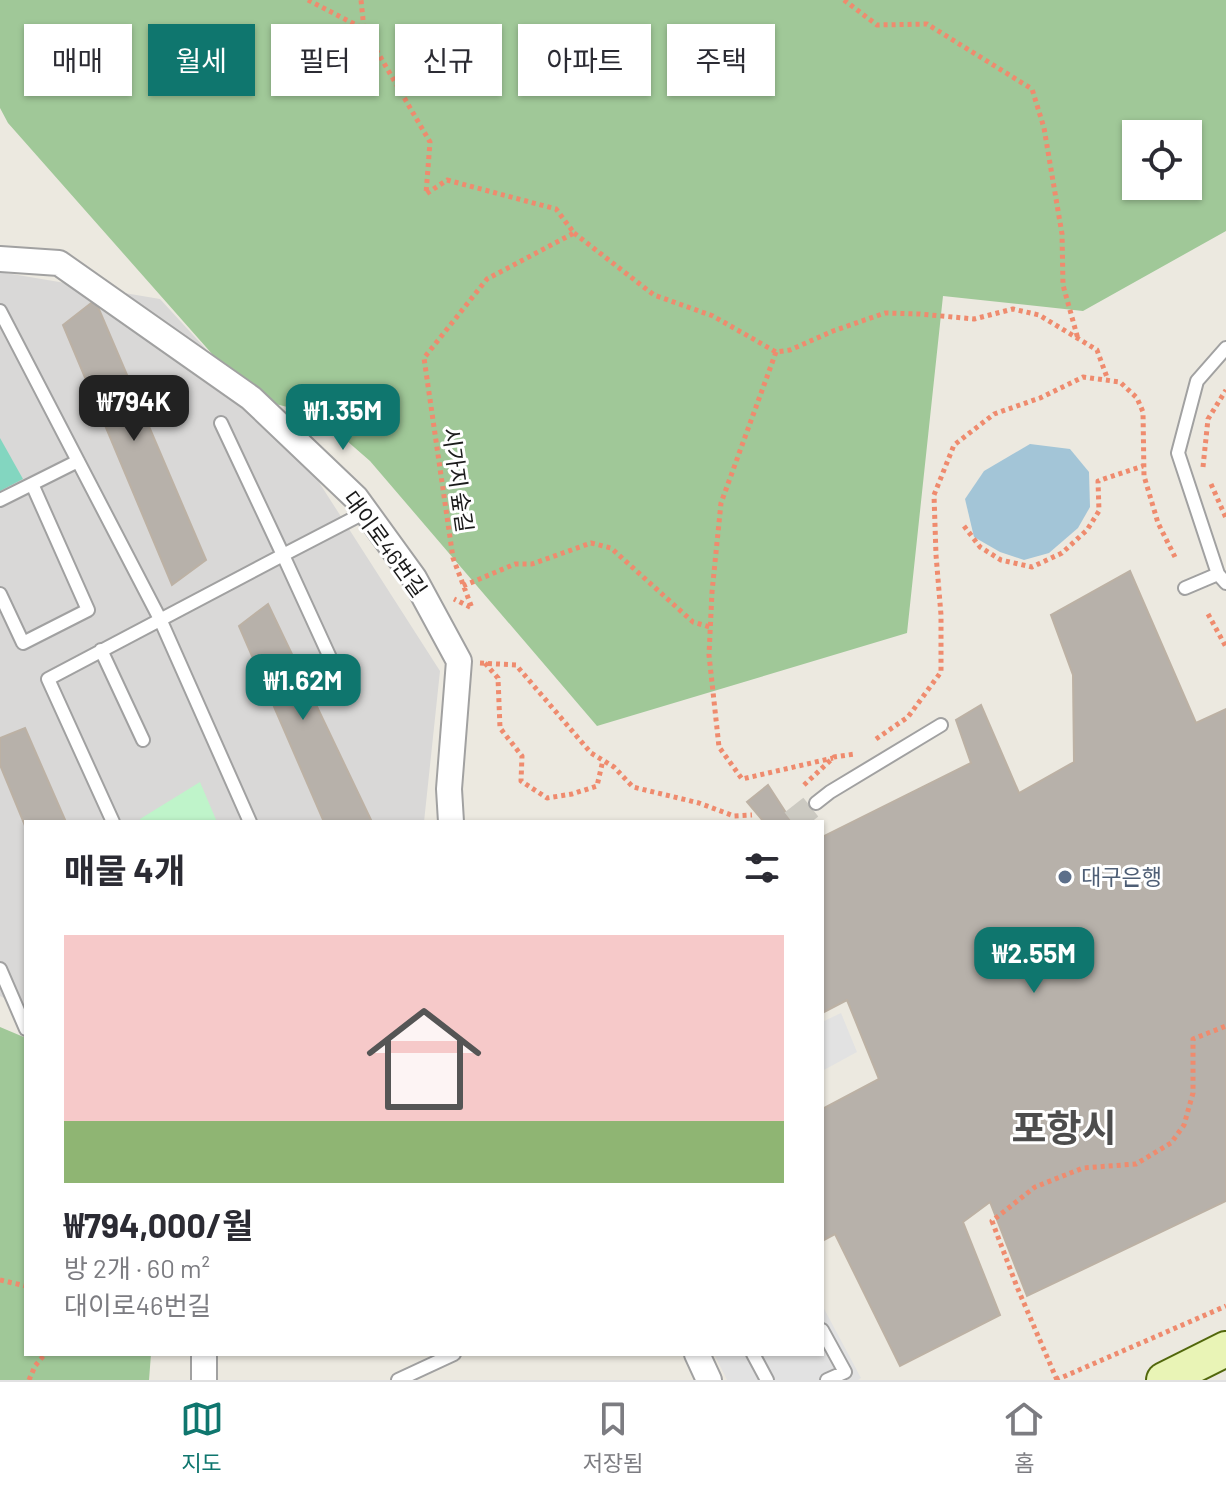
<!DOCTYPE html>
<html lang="ko">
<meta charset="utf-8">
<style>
body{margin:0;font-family:Barlow,"Noto Sans KR",sans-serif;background:#f2f2f3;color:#2b2b33;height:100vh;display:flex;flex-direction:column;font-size:30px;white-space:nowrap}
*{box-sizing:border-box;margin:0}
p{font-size:26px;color:#7c7c81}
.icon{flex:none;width:44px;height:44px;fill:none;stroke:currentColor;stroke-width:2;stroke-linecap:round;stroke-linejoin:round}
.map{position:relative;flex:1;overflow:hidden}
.drawer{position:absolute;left:24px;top:820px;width:800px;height:536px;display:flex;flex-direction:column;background:#fff;border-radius:0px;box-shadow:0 2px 6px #0004}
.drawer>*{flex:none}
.hud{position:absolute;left:24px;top:24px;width:800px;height:72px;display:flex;gap:16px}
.buttons{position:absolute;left:1122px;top:120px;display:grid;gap:16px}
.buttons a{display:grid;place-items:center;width:80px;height:80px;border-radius:0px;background:#fff;box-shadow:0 2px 6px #0004;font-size:40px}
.price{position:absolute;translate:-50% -68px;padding:0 18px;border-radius:16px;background:#0f766e;color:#fff;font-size:26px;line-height:52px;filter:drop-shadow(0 2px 4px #0008)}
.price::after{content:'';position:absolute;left:50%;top:48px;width:24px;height:18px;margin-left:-12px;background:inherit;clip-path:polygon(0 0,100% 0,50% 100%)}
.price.selected{background:#222;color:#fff}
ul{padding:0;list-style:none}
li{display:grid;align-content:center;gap:16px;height:424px;padding:0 40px}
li+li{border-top:2px solid #e1e1e2}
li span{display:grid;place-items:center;height:248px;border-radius:0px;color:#555}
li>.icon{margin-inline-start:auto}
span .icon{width:144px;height:144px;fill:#fffc;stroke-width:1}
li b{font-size:34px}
h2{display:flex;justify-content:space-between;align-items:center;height:96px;padding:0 40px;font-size:34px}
.tag{padding:0 28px;border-radius:0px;background:#fff;box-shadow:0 2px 6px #0004;font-size:28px;line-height:72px}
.tag.selected{background:#0f766e;color:#fff}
.dock{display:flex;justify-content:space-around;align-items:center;height:112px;border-top:2px solid #e1e1e2;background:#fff;font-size:22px;color:#7c7c81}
.dock a{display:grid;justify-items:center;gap:4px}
.dock .selected{color:#0f766e}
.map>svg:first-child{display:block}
.residential{fill:#d9d8d7}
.forest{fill:#a0c898;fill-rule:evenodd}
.park{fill:#bff4ca}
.pitch{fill:#83d6c0}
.parking{fill:#e2e2e2}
.water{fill:#a3c5d7}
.building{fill:#b7b1aa;stroke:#bcb1a4;stroke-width:2}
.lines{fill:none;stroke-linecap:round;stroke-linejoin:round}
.street-tunnel{stroke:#cccac2;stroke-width:24;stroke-dasharray:24 12;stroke-linecap:butt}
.lane-casing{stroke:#a1a1a1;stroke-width:16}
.street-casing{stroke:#a1a1a1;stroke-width:28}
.secondary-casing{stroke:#52670c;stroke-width:38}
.path{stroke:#ef8b6e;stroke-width:5;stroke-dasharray:4 4;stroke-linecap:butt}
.lane{stroke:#fff;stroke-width:12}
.street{stroke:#fff;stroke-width:24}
.secondary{stroke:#e9f4b6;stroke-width:34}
.service-dot{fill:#5c6f8a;stroke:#fff;stroke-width:3}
.labels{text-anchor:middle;stroke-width:6;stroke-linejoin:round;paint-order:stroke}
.street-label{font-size:22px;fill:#1a1a1a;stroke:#fff}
.service-label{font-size:22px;fill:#4e5e75;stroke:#fff;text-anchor:start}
.town-label{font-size:38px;font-weight:bold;fill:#4d4d4d;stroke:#fff}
</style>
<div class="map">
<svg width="1226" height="1380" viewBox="0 0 1226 1380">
<rect width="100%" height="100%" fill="#ece9e0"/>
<path class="residential" d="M0 272 160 299 297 448 440 671 424 822H26V1009L0 996Z"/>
<path class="forest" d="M0 0H1226V231L1083 311 943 296 907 633 597 726 370 461 316 414 251 398 8 123 0 108ZM1136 134H1188V186H1136Z
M0 1027 26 1038V1354H151L149 1380H0Z"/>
<path class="park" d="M200 782 217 822H141L140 819Z"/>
<path class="pitch" d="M0 438 23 479 0 491Z"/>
<path class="parking" d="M841 1013 857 1052 822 1071V1022Z
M822 1305 861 1378 858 1380H727L714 1354H822Z"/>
<path class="water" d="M1030 444 1070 449 1089 472 1090 507 1078 528 1049 553 1024 560 1000 552 974 537 965 499 984 471Z"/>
<path class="building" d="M95 300 206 560 172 585 63 325Z
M1130 571 1196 723 1226 709V1201L1027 1296 990 1202 963 1222 1000 1315 900 1366 835 1234 822 1241V1109L879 1079 847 1000 822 1013V837L971 763 956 720 981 705 1019 793 1074 762 1073 675 1051 615Z
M268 604 372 822H324L239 626Z
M25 728 66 822H26V828L0 765V738Z
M768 785 792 822H764L747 802Z"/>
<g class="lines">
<path class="street-tunnel" d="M792 822 816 803"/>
<defs>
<path id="lane" d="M0 311 160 619 250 822
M1226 348 1197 381 1178 453 1218 574 1226 583
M221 423 283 555 366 512
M32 484 78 461
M0 500 32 484 88 610 23 643 0 594
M1185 588 1218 574
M101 650 143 740
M816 803 830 792 941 725
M113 822 48 679 283 555 343 686
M0 969 26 1029
M822 1330 845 1372 827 1380
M753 1354 767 1380
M398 1380 454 1354"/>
<path id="street" d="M0 259 59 263 251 398 356 498 414 578 459 661 449 789 451 822
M204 1354V1380
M697 1354 709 1380"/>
<path id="secondary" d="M1164 1380 1226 1349"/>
</defs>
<use href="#lane" class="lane-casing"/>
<use href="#street" class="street-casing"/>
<use href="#secondary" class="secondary-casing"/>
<path class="path" d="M308 0 364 29 361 0
M844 0 877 25 927 24 1032 89 1044 128 1062 234 1063 285 1078 339
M364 29 430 142 426 194 447 180 556 209 574 233 487 279 424 358 453 558 472 608 454 599
M574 233 654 295 713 316 776 352 790 350 833 331 885 313 920 314 974 319 1013 309 1039 315 1097 350 1108 380
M776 352 721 503 712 592 709 655 719 747 742 779 833 758
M1203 467 1208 419 1226 390
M1211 484 1226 518
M964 526 980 547 1001 560 1032 567 1062 553 1087 530 1099 511 1098 481 1143 466
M463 586 515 564H532L591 543 611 548 693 622 710 627
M1208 614 1226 647
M480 663 516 665 591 753 614 767 633 787 699 803 734 816 752 815
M485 663 498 678 500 728 522 756 521 781 547 798 572 794 597 786 603 760
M876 739 908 717 941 672V615L936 555 934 495 954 445 994 414 1040 398 1083 377 1120 382 1137 398 1143 412 1144 476 1158 523 1175 557
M804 785 834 757 855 754
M0 1280 26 1286
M29 1380 35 1366 45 1354
M1056 1380 1226 1306
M1057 1380 1017 1287 992 1221 1035 1187 1083 1168 1136 1164 1171 1143 1184 1125 1193 1093V1039L1226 1026"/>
<use href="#lane" class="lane"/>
<use href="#street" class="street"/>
<use href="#secondary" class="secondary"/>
</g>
<circle class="service-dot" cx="1065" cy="877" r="8"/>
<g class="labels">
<g class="street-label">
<text transform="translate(458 480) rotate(82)" y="8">시가지 숲길</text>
<text transform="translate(385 544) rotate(54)" y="8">대이로46번길</text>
</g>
<g class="service-label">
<text x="1081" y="885">대구은행</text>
</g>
<g class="town-label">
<text x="1064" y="1142">포항시</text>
</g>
</g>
</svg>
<div class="buttons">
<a><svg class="icon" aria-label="locate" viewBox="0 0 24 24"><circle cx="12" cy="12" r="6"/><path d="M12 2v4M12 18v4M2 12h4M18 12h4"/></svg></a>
</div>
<b class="price selected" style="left:134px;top:443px">₩794K</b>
<b class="price" style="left:343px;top:452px">₩1.35M</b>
<b class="price" style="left:303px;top:722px">₩1.62M</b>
<b class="price" style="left:1034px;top:995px">₩2.55M</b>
<div class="hud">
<a class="tag">매매</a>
<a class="tag selected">월세</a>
<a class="tag">필터</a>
<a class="tag">신규</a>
<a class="tag">아파트</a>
<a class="tag">주택</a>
</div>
<section class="drawer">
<h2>매물 4개<svg class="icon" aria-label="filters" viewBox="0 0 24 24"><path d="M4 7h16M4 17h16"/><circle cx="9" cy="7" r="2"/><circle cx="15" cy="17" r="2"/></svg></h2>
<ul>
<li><span style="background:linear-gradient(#f6c9c9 75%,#8fb573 0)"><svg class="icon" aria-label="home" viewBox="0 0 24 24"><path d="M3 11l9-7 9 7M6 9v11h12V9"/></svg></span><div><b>₩794,000/월</b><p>방 2개 · 60 m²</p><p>대이로46번길</p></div></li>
</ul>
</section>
</div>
<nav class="dock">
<a class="selected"><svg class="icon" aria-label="map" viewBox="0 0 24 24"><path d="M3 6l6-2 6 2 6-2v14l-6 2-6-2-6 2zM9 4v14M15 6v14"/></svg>지도</a>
<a><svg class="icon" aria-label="saved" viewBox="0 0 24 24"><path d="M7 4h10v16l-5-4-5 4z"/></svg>저장됨</a>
<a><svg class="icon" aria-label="home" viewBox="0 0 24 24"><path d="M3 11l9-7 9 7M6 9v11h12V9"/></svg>홈</a>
</nav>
